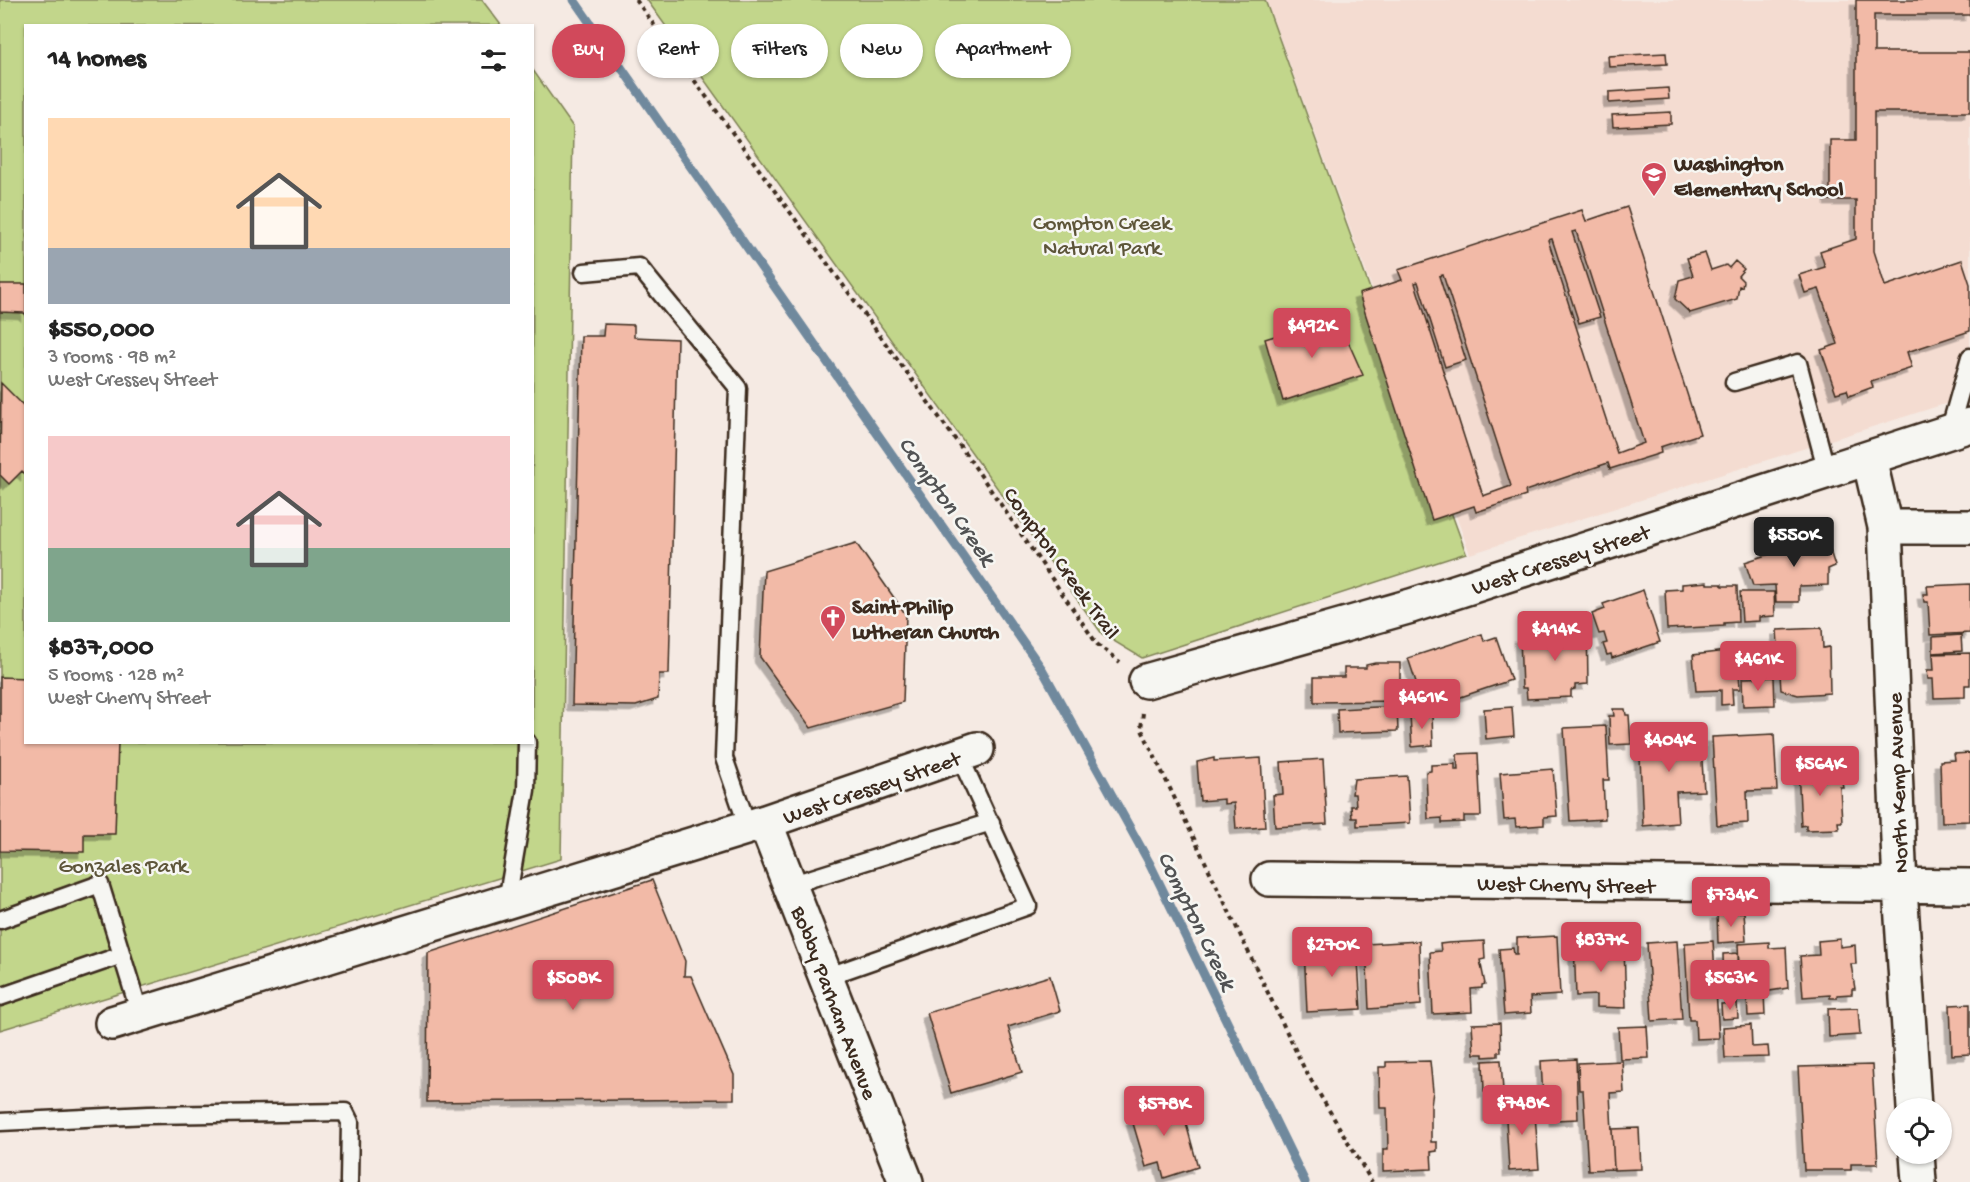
<!DOCTYPE html>
<meta charset="utf-8">
<style>
body{margin:0;font-family:"Gochi Hand",sans-serif;background:#f2f2f2;color:#222;height:100vh;display:flex;flex-direction:column;font-size:22px;white-space:nowrap}
*{box-sizing:border-box;margin:0}
p{font-size:20px;color:#767676}
.icon{flex:none;width:33px;height:33px;fill:none;stroke:currentColor;stroke-width:2;stroke-linecap:round;stroke-linejoin:round}
.map{position:relative;flex:1;overflow:hidden}
.panel{position:absolute;left:24px;top:24px;width:510px;height:720px;display:flex;flex-direction:column;background:#fff;border-radius:0px;box-shadow:0 2px 4px #0004}
.panel>*{flex:none}
.top-card{position:absolute;left:552px;top:24px;width:570px;height:54px;display:flex;gap:12px}
.buttons{position:absolute;left:1886px;top:1098px;display:grid;gap:12px}
.buttons a{display:grid;place-items:center;width:66px;height:66px;border-radius:50%;background:#fff;box-shadow:0 2px 4px #0004;font-size:30px}
.price{position:absolute;translate:-50% -51px;padding:0 14px;border-radius:6px;background:#d1495b;color:#fff;font-size:20px;line-height:39px;filter:drop-shadow(0 2px 3px #0008)}
.price::after{content:'';position:absolute;left:50%;top:36px;width:18px;height:14px;margin-left:-9px;background:inherit;clip-path:polygon(0 0,100% 0,50% 100%)}
.price.selected{background:#222;color:#fff}
ul{padding:0;list-style:none}
li{display:grid;align-content:center;gap:12px;height:318px;padding:0 24px}
li span{display:grid;place-items:center;height:186px;border-radius:0px;color:#555}
li>.icon{margin-inline-start:auto}
span .icon{width:108px;height:108px;fill:#fffc;stroke-width:1}
li b{font-size:26px}
h2{display:flex;justify-content:space-between;align-items:center;height:72px;padding:0 24px;font-size:26px}
.tag{padding:0 21px;border-radius:27px;background:#fff;box-shadow:0 2px 4px #0004;font-size:21px;line-height:54px}
.tag.selected{background:#d1495b;color:#fff}
.map>svg:first-child{display:block}
.built{fill:#f4dcd1}
.green{fill:#c2d68b;stroke:#7e8054;stroke-width:1.5}
.lines{fill:none;stroke-linecap:round;stroke-linejoin:round}
.stream{stroke:#70899d;stroke-width:9}
.building{fill:#f2baa7;stroke:#3b2a1e;stroke-width:1.5;fill-rule:evenodd;filter:url(#shadow)}
.lane-casing{stroke:#3b2a1e;stroke-width:21}
.street-casing{stroke:#3b2a1e;stroke-width:38}
.path{stroke:#3b2a1e;stroke-width:4;stroke-dasharray:4.5 4.5;stroke-linecap:butt}
.lane{stroke:#f6f6f2;stroke-width:16}
.street{stroke:#f6f6f2;stroke-width:33}
.labels{text-anchor:middle;stroke-width:5;stroke-linejoin:round;paint-order:stroke}
.poi-label{font-size:22px;font-weight:bold;fill:#3b2a1e;stroke:#f6f6f2;text-anchor:start}
.park-label{font-size:22px;fill:#5d5539;stroke:#f6f6f2}
.street-label{font-size:22px;fill:#3b2a1e;stroke:#f6f6f2}
.water-label{font-size:24px;font-style:italic;fill:#515253;stroke:#f6f6f2}
</style>
<div class="map">
<svg width="1970" height="1182" viewBox="0 0 1970 1182">
<defs>
<filter id="shadow"><feDropShadow dx="-5.5" dy="5.5" stdDeviation="0" flood-color="#0004"/></filter>
</defs>
<rect width="100%" height="100%" fill="#f5eae3"/>
<filter id="ink" filterUnits="userSpaceOnUse"><feTurbulence type="fractalNoise" baseFrequency=".0167" numOctaves="2"/><feDisplacementMap in="SourceGraphic" scale="12" xChannelSelector="R" yChannelSelector="G"/><feConvolveMatrix kernelMatrix="1 2 1 2 8 2 1 2 1" color-interpolation-filters="sRGB"/></filter>
<g filter="url(#ink)">
<path class="built" d="M1266 0H1970V396L1470 554Z"/>
<path class="green" d="M0 0H482L501 25 26 26V742H532L533 70 573 127 561 859 0 1030Z
M647 0H1265L1466 553 1142 658 1102 634Z"/>
<g class="lines">
<path class="stream" d="M574 0 1042 669 1150 864 1305 1182"/>
</g>
<path class="building" d="M1856 0H1970V15H1874V52H1970V112H1874V251L1885 286 1962 260 1970 284V331L1907 352 1912 368 1871 381 1873 387 1849 396 1847 390 1836 393 1821 350 1838 344 1819 289 1805 293 1799 275 1825 267 1820 251 1856 239V200H1830V140H1856Z
M1666 53 1667 64 1609 67 1608 56Z
M1668 88 1669 99 1609 103V92Z
M1671 112V124L1613 127 1612 115Z
M1627 207 1700 434 1660 447 1661 453 1610 469 1608 463 1525 491 1526 496 1476 512 1474 506 1432 520 1359 294 1402 280 1398 270 1582 210 1586 221ZM1576 231 1644 443 1617 453 1548 240 1552 239 1579 323 1600 317 1572 232ZM1443 275 1511 486 1483 496 1415 283 1418 282 1445 367 1466 360 1439 276Z
M1705 253 1711 270 1726 265 1729 268 1735 261 1744 269 1738 276 1743 281 1742 287 1739 286 1737 299 1690 313 1675 299 1679 280 1693 276 1687 258Z
M0 284H26V315L24 313 0 312Z
M1337 317 1363 375 1283 401 1265 339Z
M604 324 634 325V337L677 339 669 674H659L658 699 636 706 572 705 581 336H603Z
M1 383 26 408V475L22 471 9 484 0 475Z
M1824 532 1835 566 1828 569V585L1799 586V602H1776L1775 585 1753 586 1745 562 1794 546 1793 542Z
M856 543 906 615 903 702 811 728 760 657 764 571Z
M1707 582V584H1722V586H1737L1738 622 1724 623V626L1667 629 1665 590 1682 589V584Z
M1970 584V633L1930 635 1928 602H1924L1923 594H1928L1927 586Z
M1643 590 1660 642 1612 658 1611 654 1607 655 1603 644 1607 643 1604 633 1599 634 1592 614 1605 609 1603 604Z
M1740 592H1774L1775 616 1759 617V621L1742 622Z
M1587 618 1588 684 1575 685V689L1571 690V697L1527 699 1526 688H1522L1520 637 1568 633V619Z
M1822 628 1823 648 1829 647 1830 693 1798 695 1781 690 1777 630Z
M1482 634 1484 641 1496 637 1511 680 1452 700 1445 682 1419 691 1408 658Z
M1961 635 1962 651 1933 653V637Z
M1734 650 1738 652 1740 689H1732L1733 704 1721 705V690L1696 691 1693 655Z
M1970 653V685H1965V697L1934 698 1933 679H1928L1927 670H1934L1933 654Z
M1375 663H1400V701L1314 702V677H1344V668H1366V665Z
M0 677 26 678V742H118L115 834H84V852L0 851Z
M1774 677 1775 705 1743 706 1742 678Z
M1397 706 1398 731 1338 733 1337 709Z
M1512 707 1514 736 1486 739 1484 709Z
M1613 709H1625L1626 715H1629L1631 744 1610 745 1609 716H1614Z
M1432 714 1433 745 1412 747 1410 715Z
M1606 726 1609 780H1603L1605 819 1570 821 1564 728Z
M1700 731 1704 791 1676 792 1678 823 1643 826 1639 734Z
M1774 734 1777 790 1747 791 1748 823 1717 825 1712 737Z
M1478 753 1481 816H1464V822L1442 823V818L1428 819 1426 772 1431 771V765L1455 764V770H1458L1457 754Z
M1970 753V821L1942 822 1940 761 1955 760 1954 754Z
M1214 758V761L1261 758 1265 827 1236 829 1234 803 1224 804V799L1200 801 1197 762Z
M1323 759 1327 824 1275 827 1273 795 1283 794 1281 762Z
M1839 765 1843 787H1840L1842 822H1838L1839 829 1806 830V825L1801 826 1798 769Z
M1553 769 1557 816 1544 817V825L1516 827 1515 819 1504 820 1500 773Z
M1407 776 1410 823 1357 826V818H1352L1351 806H1356L1355 794H1352L1354 779Z
M652 880 685 961 684 976H691L734 1075V1099L427 1102 428 953Z
M1744 912 1746 941 1718 943 1717 914Z
M1557 936 1560 995 1530 997 1531 1013 1504 1015 1499 949 1513 948 1514 954H1517V938Z
M1840 939V947L1855 945 1856 964H1851L1855 989H1852V994L1837 995V998H1830V995L1803 997 1800 956 1819 955 1818 941Z
M1594 940V947L1624 945 1626 1008 1596 1007V995L1576 996 1574 941Z
M1419 941 1421 1005 1369 1009 1366 944Z
M1484 941 1485 959 1480 960 1485 984 1482 985V988L1471 989 1472 1012 1433 1014 1430 952 1441 951 1440 944 1448 943Z
M1677 941 1682 1019 1652 1021 1647 943Z
M1713 941 1719 1038 1696 1039 1695 1020H1689L1685 943Z
M1769 942V948L1786 947 1788 988 1764 992 1765 1015 1748 1016 1747 999H1742L1740 991 1738 944Z
M1357 944 1361 1009 1307 1012 1304 948Z
M1738 953 1739 989 1724 990 1723 954Z
M1050 976 1060 1011 1008 1027 1022 1072 951 1093 927 1013Z
M1737 1003 1738 1018 1722 1019 1721 1004Z
M1970 1004V1054L1952 1055 1950 1005Z
M1858 1008 1860 1035 1829 1037 1828 1009Z
M1500 1023 1501 1052H1498V1056L1483 1057V1054H1474L1472 1024Z
M1751 1025 1752 1047 1768 1046 1769 1057 1725 1058 1723 1027Z
M1647 1026 1649 1058 1620 1059 1618 1027Z
M1576 1059 1578 1119 1555 1120 1554 1098H1543L1541 1061Z
M1501 1060 1503 1091 1484 1092 1483 1061Z
M1430 1061 1433 1091 1431 1106V1142H1437V1151L1431 1152 1432 1169 1383 1171V1149H1388L1387 1108H1380L1379 1067H1386V1062Z
M1622 1061 1624 1092 1610 1093 1614 1169 1588 1170 1583 1090H1579L1578 1063Z
M1872 1065 1878 1164H1851V1170H1804L1798 1067Z
M1500 1092V1116H1488V1093Z
M1163 1096 1167 1109 1181 1105 1198 1167 1164 1178 1160 1163 1146 1167 1132 1120 1138 1118 1134 1105Z
M1534 1100 1539 1169 1509 1171 1505 1102Z
M1639 1128 1641 1169 1614 1170 1612 1129Z"/>
<g class="lines">
<defs>
<path id="lane" d="M584 272 639 267 738 388 724 758 748 827
M1734 382 1798 363 1827 472
M1949 432 1970 357
M790 885 991 822
M507 901 526 790 527 742
M0 920 100 884 140 1014
M826 977 1028 906 959 755
M0 997 122 955
M0 1122 148 1115 345 1112 350 1122 349 1182"/>
<path id="street" d="M1869 458 1885 527 1900 887 1914 1108
M1885 527H1970
M1146 681 1411 606 1970 425
M765 822 906 1182
M1269 879 1970 886
M112 1023 765 822 977 749
M1917 1154 1919 1182"/>
</defs>
<use href="#lane" class="lane-casing"/>
<use href="#street" class="street-casing"/>
<path class="path" d="M636 0 968 457 1097 644 1120 662
M1143 713 1141 728 1305 1070 1372 1182"/>
<use href="#lane" class="lane"/>
<use href="#street" class="street"/>
</g>
</g>
<defs>
<symbol id="school-pin" viewBox="-11 -11 22 30"><path d="M0 17L-7.5 6A9.5 9.5 0 1 1 7.5 6Z" fill="#d1495b" stroke="#f6f6f2"/><path d="M0-5L7-2L0 1L-7-2ZM-4 1L0 2.5L4 1V4Q0 6-4 4Z" fill="#fff"/></symbol>
<symbol id="church-pin" viewBox="-11 -11 22 30"><path d="M0 17L-7.5 6A9.5 9.5 0 1 1 7.5 6Z" fill="#d1495b" stroke="#f6f6f2"/><path d="M-1.2-6h2.4v3.5h3.3v2.4h-3.3V6h-2.4V-.1h-3.3v-2.4h3.3Z" fill="#fff"/></symbol>
</defs>
<g fill-rule="evenodd">
<use href="#school-pin" x="1639" y="160" width="30" height="40"/>
<use href="#church-pin" x="818" y="603" width="30" height="40"/>
</g>
<g class="labels">
<g class="poi-label">
<text x="1674" y="170">Washington<tspan x="1674" dy="25">Elementary School</tspan></text>
<text x="852" y="613">Saint Philip<tspan x="852" dy="25">Lutheran Church</tspan></text>
</g>
<g class="park-label">
<text x="1102" y="229">Compton Creek<tspan x="1102" dy="25">Natural Park</tspan></text>
<text x="123" y="872">Gonzales Park</text>
</g>
<g class="street-label">
<text transform="translate(1560 558) rotate(-18)" y="8">West Cressey Street</text>
<text transform="translate(1063 562) rotate(54)" y="8">Compton Creek Trail</text>
<text transform="translate(1896 783) rotate(-92)" y="8">North Kemp Avenue</text>
<text transform="translate(871 786) rotate(-19)" y="8">West Cressey Street</text>
<text transform="translate(1566 883) rotate(1)" y="8">West Cherry Street</text>
<text transform="translate(836 1002) rotate(69)" y="8">Bobby Parham Avenue</text>
</g>
<g class="water-label">
<text transform="translate(948 500) rotate(55)" y="8">Compton Creek</text>
<text transform="translate(1198 920) rotate(64)" y="8">Compton Creek</text>
</g>
</g>
</svg>
<div class="buttons">
<a><svg class="icon" aria-label="locate" viewBox="0 0 24 24"><circle cx="12" cy="12" r="6"/><path d="M12 2v4M12 18v4M2 12h4M18 12h4"/></svg></a>
</div>
<b class="price" style="left:1312px;top:359px">$492K</b>
<b class="price selected" style="left:1794px;top:568px">$550K</b>
<b class="price" style="left:1555px;top:662px">$414K</b>
<b class="price" style="left:1758px;top:692px">$461K</b>
<b class="price" style="left:1422px;top:730px">$461K</b>
<b class="price" style="left:1669px;top:773px">$404K</b>
<b class="price" style="left:1820px;top:797px">$564K</b>
<b class="price" style="left:1731px;top:928px">$734K</b>
<b class="price" style="left:1601px;top:973px">$837K</b>
<b class="price" style="left:1332px;top:978px">$270K</b>
<b class="price" style="left:573px;top:1011px">$508K</b>
<b class="price" style="left:1730px;top:1011px">$563K</b>
<b class="price" style="left:1522px;top:1136px">$748K</b>
<b class="price" style="left:1164px;top:1137px">$578K</b>
<div class="top-card">
<a class="tag selected">Buy</a>
<a class="tag">Rent</a>
<a class="tag">Filters</a>
<a class="tag">New</a>
<a class="tag">Apartment</a>
</div>
<section class="panel">
<h2>14 homes<svg class="icon" aria-label="filters" viewBox="0 0 24 24"><path d="M4 7h16M4 17h16"/><circle cx="9" cy="7" r="2"/><circle cx="15" cy="17" r="2"/></svg></h2>
<ul>
<li><span style="background:linear-gradient(#ffd9b3 70%,#9aa5b1 0)"><svg class="icon" aria-label="home" viewBox="0 0 24 24"><path d="M3 11l9-7 9 7M6 9v11h12V9"/></svg></span><div><b>$550,000</b><p>3 rooms · 98 m²</p><p>West Cressey Street</p></div></li>
<li><span style="background:linear-gradient(#f6c9c9 60%,#7fa58c 0)"><svg class="icon" aria-label="home" viewBox="0 0 24 24"><path d="M3 11l9-7 9 7M6 9v11h12V9"/></svg></span><div><b>$837,000</b><p>5 rooms · 128 m²</p><p>West Cherry Street</p></div></li>
</ul>
</section>
</div>
